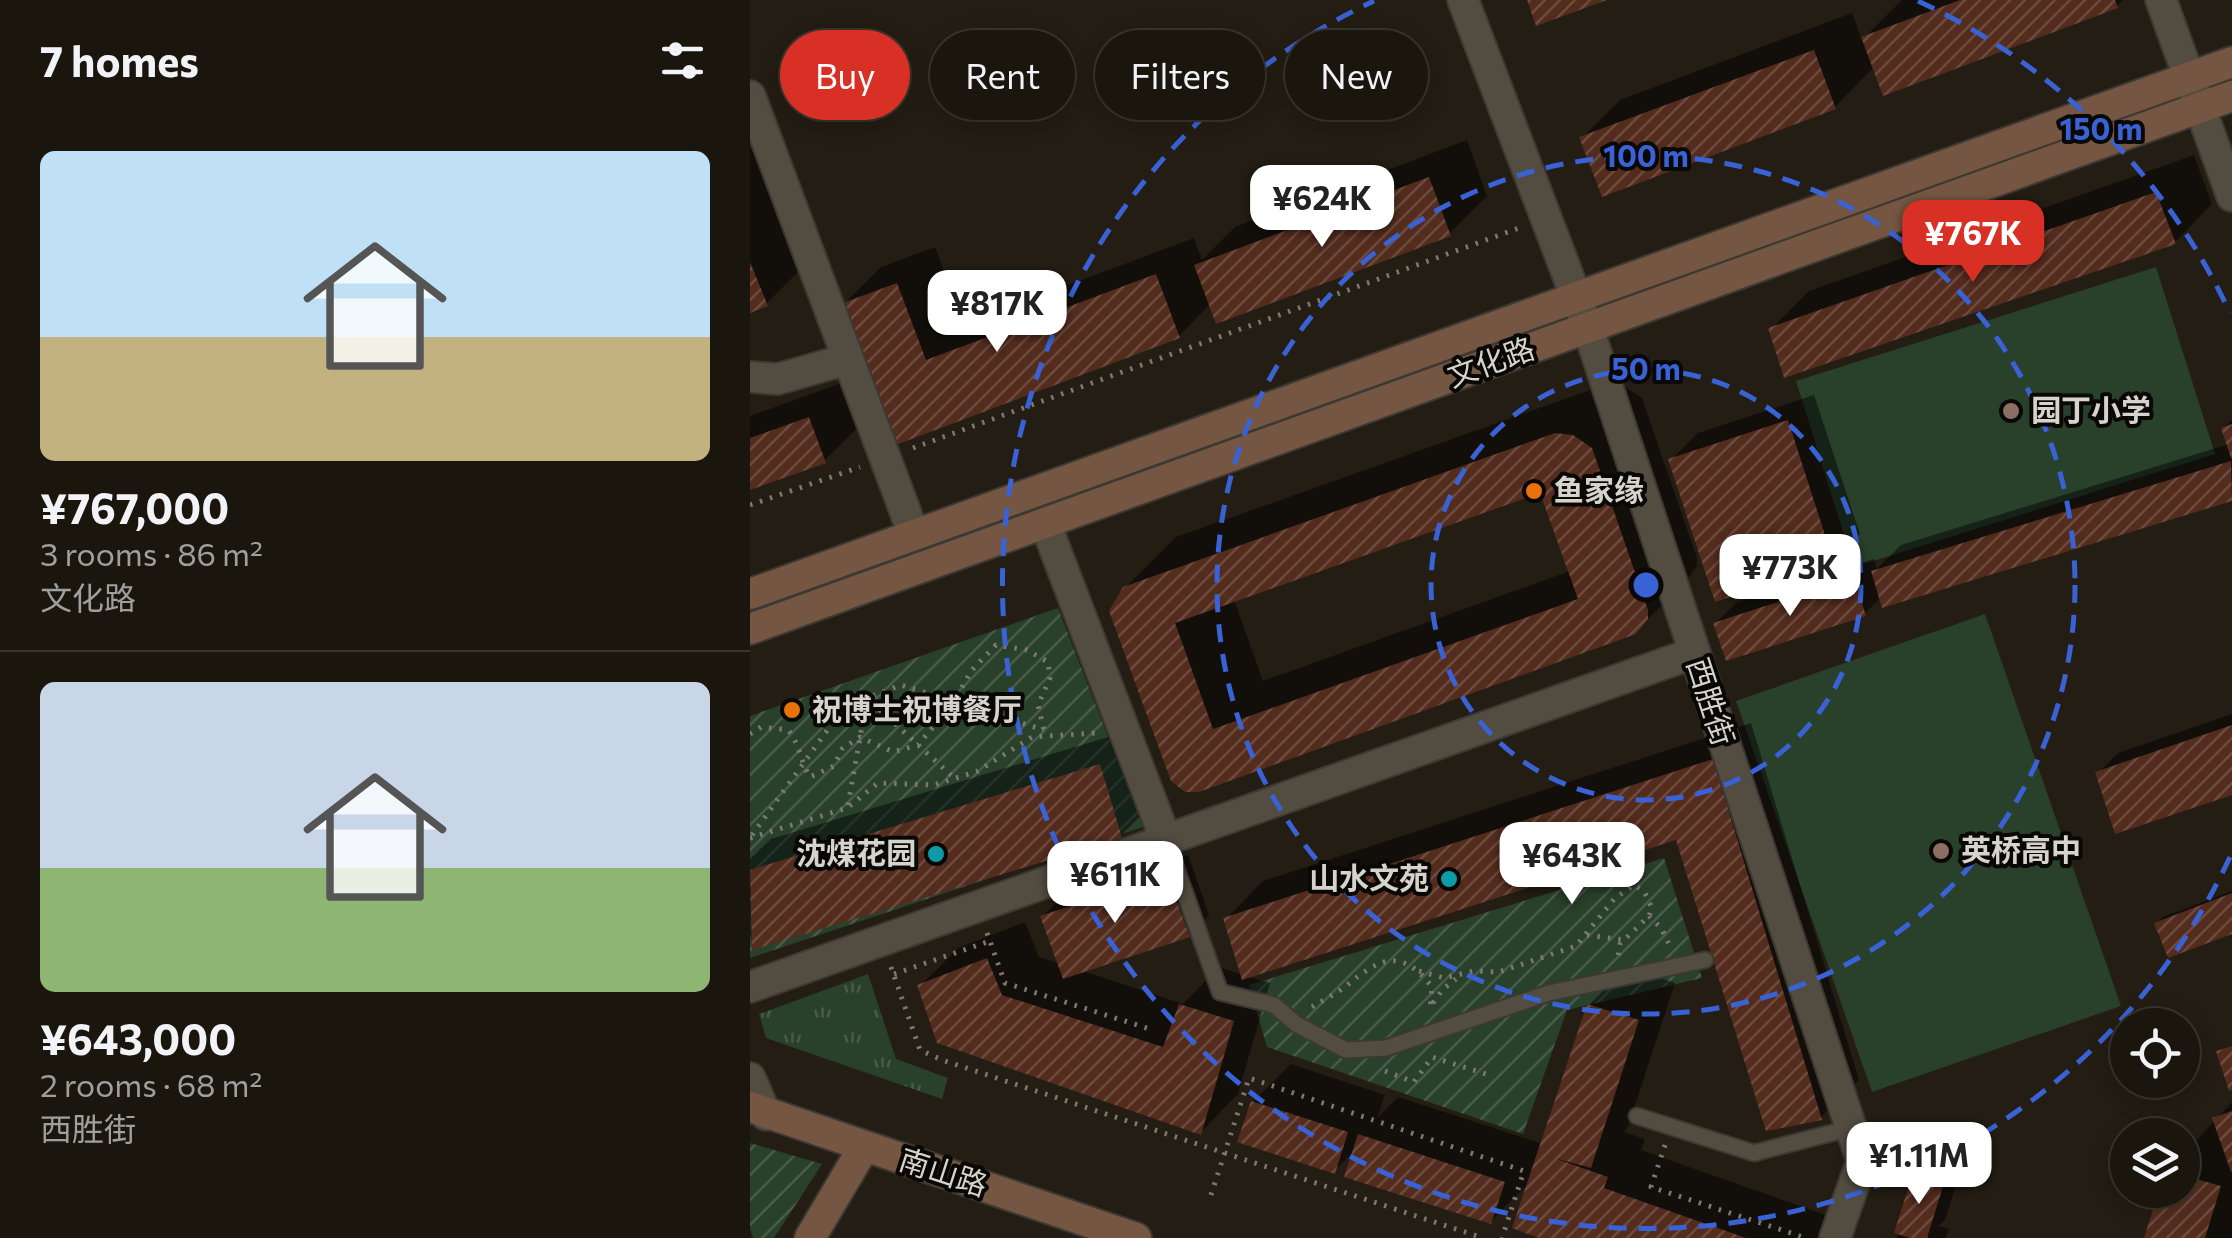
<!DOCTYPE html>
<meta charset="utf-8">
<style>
body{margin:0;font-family:Commissioner,"Noto Sans SC",sans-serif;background:#27231c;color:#f1f3f6;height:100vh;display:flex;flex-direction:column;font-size:38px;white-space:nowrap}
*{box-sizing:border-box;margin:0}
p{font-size:32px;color:#9f9f9e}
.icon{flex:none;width:55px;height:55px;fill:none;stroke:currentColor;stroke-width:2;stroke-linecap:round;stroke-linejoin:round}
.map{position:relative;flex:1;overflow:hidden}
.sheet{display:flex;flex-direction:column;background:#1a160e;width:750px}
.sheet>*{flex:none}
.banner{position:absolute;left:30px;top:30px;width:950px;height:90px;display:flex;gap:20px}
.controls{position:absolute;left:1360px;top:1008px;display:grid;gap:20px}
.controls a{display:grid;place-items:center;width:90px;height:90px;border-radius:50%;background:#1a160e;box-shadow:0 5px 25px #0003,0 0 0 2px #38352e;font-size:50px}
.price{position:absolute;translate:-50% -85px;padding:0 22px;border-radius:20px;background:#fff;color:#222;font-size:32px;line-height:65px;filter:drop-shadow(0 2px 5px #0008)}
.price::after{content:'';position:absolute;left:50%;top:60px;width:30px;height:22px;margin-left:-15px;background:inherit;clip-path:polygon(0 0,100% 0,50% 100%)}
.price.on{background:#d93025;color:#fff}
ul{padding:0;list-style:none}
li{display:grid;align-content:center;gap:20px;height:530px;padding:0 40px}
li+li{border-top:2px solid #38352e}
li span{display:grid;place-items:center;height:310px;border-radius:15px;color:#555}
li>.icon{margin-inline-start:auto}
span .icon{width:180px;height:180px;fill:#fffc;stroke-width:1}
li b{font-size:42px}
h2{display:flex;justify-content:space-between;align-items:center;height:120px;padding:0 40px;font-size:42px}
.tag{padding:0 35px;border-radius:45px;background:#1a160e;box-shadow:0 5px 25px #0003,0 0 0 2px #38352e;font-size:35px;line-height:90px}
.tag.on{background:#d93025;color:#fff}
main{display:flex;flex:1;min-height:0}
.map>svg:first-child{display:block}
.park{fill:url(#park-tufts)}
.garden{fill:url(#garden-furrows)}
.pitch{fill:#29402b}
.shadow{fill:#0007;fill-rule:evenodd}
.building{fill:url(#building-hatch);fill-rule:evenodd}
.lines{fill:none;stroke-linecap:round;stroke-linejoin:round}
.lane-casing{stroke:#3c3832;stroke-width:19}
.street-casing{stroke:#3c3832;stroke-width:34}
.secondary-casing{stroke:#3c3832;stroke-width:34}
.path{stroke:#7d7870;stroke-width:5;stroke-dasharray:2.5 8;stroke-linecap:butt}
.lane{stroke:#534c41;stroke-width:15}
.street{stroke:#534c41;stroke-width:30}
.secondary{stroke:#755643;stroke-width:30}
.ring{fill:none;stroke:#3962d6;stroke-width:5;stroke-dasharray:18 12}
.education-dot{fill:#8d6e63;stroke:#0a0805;stroke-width:4}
.food-dot{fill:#e8710a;stroke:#0a0805;stroke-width:4}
.culture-dot{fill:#0f9aa8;stroke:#0a0805;stroke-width:4}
.labels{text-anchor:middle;stroke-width:8;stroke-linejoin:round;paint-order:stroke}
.street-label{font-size:30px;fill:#d6d2cc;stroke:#0a0805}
.poi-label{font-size:30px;font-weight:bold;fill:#d6d2cc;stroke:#0a0805;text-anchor:start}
.centre{fill:#3962d6;stroke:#0a0805;stroke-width:5}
.ring-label{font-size:30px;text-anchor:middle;font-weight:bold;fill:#3962d6;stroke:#0a0805;stroke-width:8;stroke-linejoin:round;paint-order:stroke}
</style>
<main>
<section class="sheet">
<h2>7 homes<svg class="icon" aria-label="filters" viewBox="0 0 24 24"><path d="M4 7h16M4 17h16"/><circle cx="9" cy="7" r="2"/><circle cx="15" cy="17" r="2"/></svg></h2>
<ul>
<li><span style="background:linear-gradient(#bfe0f5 60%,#c2b280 0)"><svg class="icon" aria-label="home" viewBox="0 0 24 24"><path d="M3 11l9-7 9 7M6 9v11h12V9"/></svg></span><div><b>¥767,000</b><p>3 rooms · 86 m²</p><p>文化路</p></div></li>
<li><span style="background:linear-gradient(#c9d6e8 60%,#8fb573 0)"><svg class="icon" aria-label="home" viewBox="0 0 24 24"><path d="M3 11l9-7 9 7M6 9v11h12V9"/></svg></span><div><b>¥643,000</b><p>2 rooms · 68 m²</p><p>西胜街</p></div></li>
</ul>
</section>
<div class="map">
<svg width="1482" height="1238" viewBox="0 0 1482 1238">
<defs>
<pattern id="park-tufts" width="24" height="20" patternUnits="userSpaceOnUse" patternTransform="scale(2.5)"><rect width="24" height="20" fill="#29402b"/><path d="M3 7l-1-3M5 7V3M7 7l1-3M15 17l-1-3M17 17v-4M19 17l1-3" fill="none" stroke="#475b49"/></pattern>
<pattern id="garden-furrows" width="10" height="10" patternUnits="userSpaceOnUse" patternTransform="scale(2.5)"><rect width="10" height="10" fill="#29402b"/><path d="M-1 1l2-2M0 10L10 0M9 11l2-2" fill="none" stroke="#475b49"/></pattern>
<pattern id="building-hatch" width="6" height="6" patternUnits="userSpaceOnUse" patternTransform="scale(2.5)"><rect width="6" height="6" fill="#542c1e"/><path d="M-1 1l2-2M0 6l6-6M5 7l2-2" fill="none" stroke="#6c4a3e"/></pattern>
</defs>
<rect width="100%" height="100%" fill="#231d13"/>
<path class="park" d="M118 974 146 1059 198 1078 192 1099 16 1038 9 1014Z"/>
<path class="garden" d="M308 608 393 827 0 958V716Z
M914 858 952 978 817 1010 773 1134 517 1047 499 985Z
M0 1143 72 1164 24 1238H3L0 1228Z"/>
<path class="pitch" d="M1406 267 1465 454 1104 567 1046 381Z
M1235 614 1371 1006 1122 1092 986 701Z"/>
<path class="shadow" d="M1152 0H1373L1367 6 1125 66 1085 107 832 138 870 100 1102 13 1112 40Z
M0 128 54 266 16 304 0 310Z
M717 140 737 196 700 233 461 303 429 336 144 442 93 305 131 267 185 247 214 324 444 238 452 260 485 227Z
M1444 155 1462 204 1425 242 1021 329 1059 291Z
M97 381 112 423 74 461 0 487V416Z
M857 384 874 386 892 398 947 558V566L936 581 885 632 449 789 375 588 426 537ZM791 490 820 571 513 681 484 600Z
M1064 395 1110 534 1083 561 921 460 948 433Z
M1482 420V498L1134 605 1131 597 1115 613 966 623 986 603 1124 559 1127 569 1151 545 1479 444 1474 428Z
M1482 714V793L1348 773 1368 753Z
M1001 723 1109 1080 1071 1117 928 837 496 976 520 983 488 1094 451 1132 170 986 208 948 275 922 289 957 311 964 293 916 313 896 438 855 459 915 439 935 330 970 433 1004 469 967 493 975 476 919 513 881Z
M388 728 409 798 371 835 4 947 0 934V859L21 839Z
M1482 891V931L1407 923 1413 917Z
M877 967 925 983 878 1127 874 1132 895 1139 891 1150 1084 1218 1076 1238H797L780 1182 741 1221 605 1150 584 1171 503 1102 541 1064 635 1095 627 1118 648 1097 793 1144 839 1005Z
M1482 1102V1238H1397L1411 1190H1432V1156Z
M1185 1154 1213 1163 1195 1220 1188 1226 1199 1229 1196 1238H1146L1151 1233 1165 1175Z"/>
<path class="building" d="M777 0H857L786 26Z
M1210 0H1365L1368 8 1133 96 1111 37Z
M1064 50 1086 109 852 197 829 137Z
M679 177 701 236 466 324 444 265Z
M1406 192 1426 244 1034 378 1018 328Z
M0 262 18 306 0 313Z
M406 274 430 338 143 446 90 304 147 283 176 360Z
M59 417 76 463 0 490V438Z
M1038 420 1084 563 965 602 918 459Z
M1482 424V458H1481L1471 428Z
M805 433 823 435 842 448 898 610V619L886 634 449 792H435L421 781 359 611 373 587ZM790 493 828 599 463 729 425 623Z
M1481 461 1482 501 1132 608 1121 571Z
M1104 577 1116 616 976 661 963 623Z
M1482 725V795L1365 834 1345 772Z
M963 759 1072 1120 1016 1131 926 840 492 980 473 918Z
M350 764 372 838 2 950 0 870Z
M417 874 440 937 313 979 290 916Z
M1482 893V934L1418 958 1404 923Z
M237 958 252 995 413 1047 429 1004 484 1021 451 1135 187 1043 167 985Z
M837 1004 889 1020 841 1168 804 1158 858 1177 854 1188 996 1238H789L762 1228Z
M1482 1046V1090L1479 1091 1466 1051Z
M501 1101 598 1132 585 1174 487 1142Z
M1482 1111V1172H1481L1462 1118Z
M608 1134 755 1182 741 1224 594 1177Z
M1163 1173 1194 1183 1177 1238H1160L1144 1233Z
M1432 1175 1471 1186 1455 1238H1394L1409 1190H1432Z"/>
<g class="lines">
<defs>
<path id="lane" d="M416 840 470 992 524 1005 546 1024 596 1050 636 1048 799 993 955 960
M887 1116 1004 1153 1101 1128"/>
<path id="street" d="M713 0 838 328 1112 1161 1085 1238
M1411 0 1482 196
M0 96 164 535
M0 377 28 379 98 359
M295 523 416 840
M0 987 944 653
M0 1078 16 1115"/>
<path id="secondary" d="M0 594 1482 62
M0 629 1482 96
M0 1107 386 1238
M60 1238 114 1147"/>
</defs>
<use href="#lane" class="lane-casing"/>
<use href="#street" class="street-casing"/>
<use href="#secondary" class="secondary-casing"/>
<path class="path" d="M163 448 769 228
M0 505 110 467
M0 734 11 727 38 730C50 744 50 761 60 777L84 766 92 749 110 737 143 752 168 745 204 702 221 671 246 645 277 650 298 662 300 678 288 705 294 730
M98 805 117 698 204 778
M2 835 94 707 151 685 294 730
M0 838 97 808 128 783 184 785 228 771 282 737 346 733
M899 916 911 928 920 946
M237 933 255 983 403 1030
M837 935 873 940
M141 967 170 1050 192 1060 733 1238
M669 971 694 978 724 971 749 972 826 946 865 898 884 885 894 891 902 908 899 916 870 944 868 958
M144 974 240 941
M683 1003 692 990 706 979
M562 1007C573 1000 586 994 596 986 630 958 651 947 682 987L680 1011
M635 1071 664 1082 682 1057 736 1074
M915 1145 901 1187 1056 1238
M461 1195 499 1078 774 1171 752 1238"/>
<use href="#lane" class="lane"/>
<use href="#street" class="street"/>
<use href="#secondary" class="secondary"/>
</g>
<g class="ring">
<circle cx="896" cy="585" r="215"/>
<circle cx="896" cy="585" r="429"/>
<path d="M1480 857A644 644 0 1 1 624 1M1168 1A644 644 0 0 1 1480 313"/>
</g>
<g class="education-dot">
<circle cx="1261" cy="411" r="10"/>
<circle cx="1191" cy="851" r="10"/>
</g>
<g class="food-dot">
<circle cx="784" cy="491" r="10"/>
<circle cx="42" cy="710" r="10"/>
</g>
<g class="culture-dot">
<circle cx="186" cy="854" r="10"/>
<circle cx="699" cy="879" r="10"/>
</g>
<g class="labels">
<g class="street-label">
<text transform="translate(741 363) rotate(-20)" y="10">文化路</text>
<text transform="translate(960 702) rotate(72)" y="10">西胜街</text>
<text transform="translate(193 1173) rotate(18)" y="10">南山路</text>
</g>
<g class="poi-label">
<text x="1281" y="421">园丁小学</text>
<text x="804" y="501">鱼家缘</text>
<text x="62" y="720">祝博士祝博餐厅</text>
<text x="1211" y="861">英桥高中</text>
<text x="166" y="864" text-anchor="end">沈煤花园</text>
<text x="679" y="889" text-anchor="end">山水文苑</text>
</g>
</g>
<circle cx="896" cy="585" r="15" class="centre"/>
<g class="ring-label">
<text x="1351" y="140">150 m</text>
<text x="896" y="167">100 m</text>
<text x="896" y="380">50 m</text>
</g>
</svg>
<div class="controls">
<a><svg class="icon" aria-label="locate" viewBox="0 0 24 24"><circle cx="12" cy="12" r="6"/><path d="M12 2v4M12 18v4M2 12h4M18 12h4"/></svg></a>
<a><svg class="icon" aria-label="layers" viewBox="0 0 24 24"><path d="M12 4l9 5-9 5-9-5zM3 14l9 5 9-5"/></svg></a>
</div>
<b class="price" style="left:572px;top:250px">¥624K</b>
<b class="price on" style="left:1223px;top:285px">¥767K</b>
<b class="price" style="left:247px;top:355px">¥817K</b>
<b class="price" style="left:1040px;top:619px">¥773K</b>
<b class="price" style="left:822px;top:907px">¥643K</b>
<b class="price" style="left:365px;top:926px">¥611K</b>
<b class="price" style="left:1169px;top:1207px">¥1.11M</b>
<div class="banner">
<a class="tag on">Buy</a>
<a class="tag">Rent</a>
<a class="tag">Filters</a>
<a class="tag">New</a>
</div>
</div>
</main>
